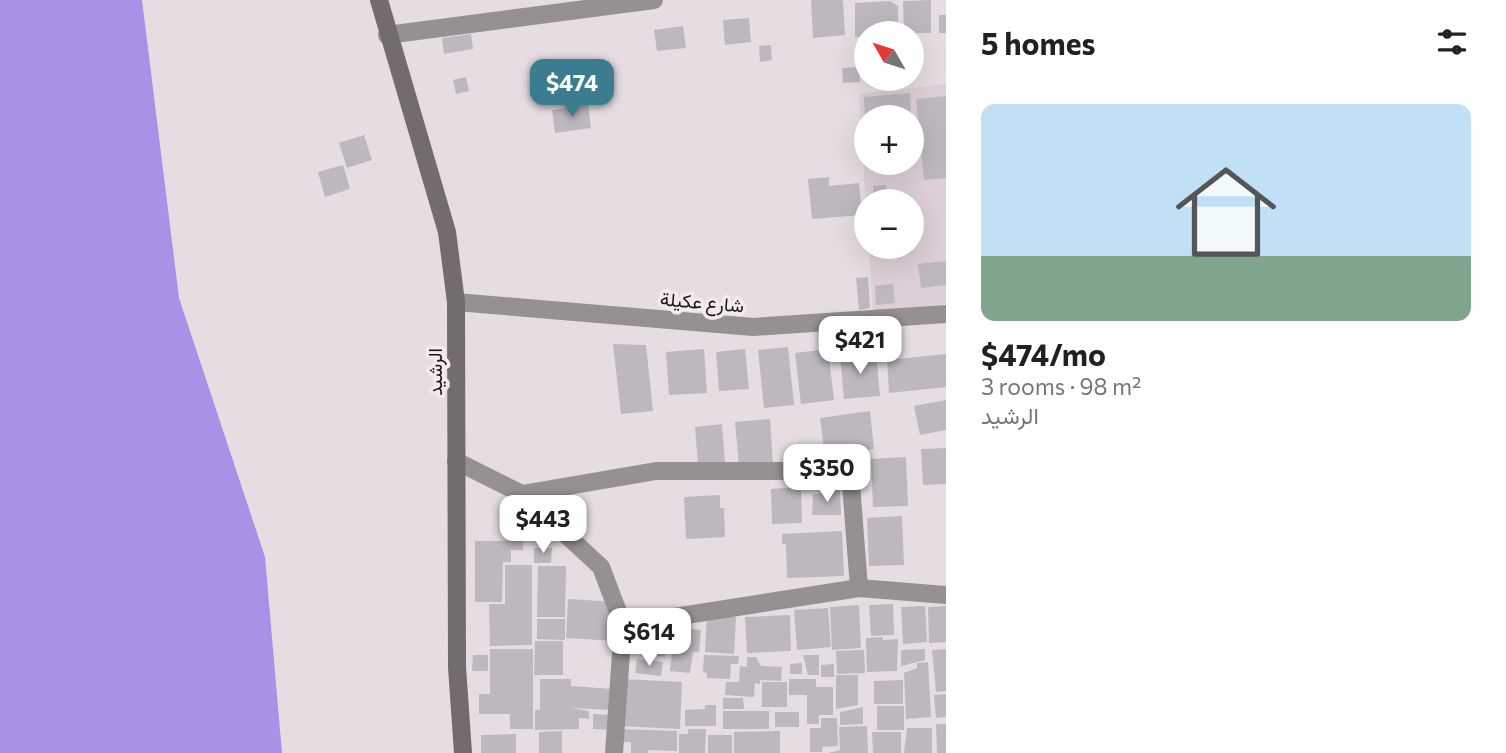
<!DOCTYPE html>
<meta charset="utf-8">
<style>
body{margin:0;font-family:Commissioner,Vazirmatn,sans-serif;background:#f6f6f6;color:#202124;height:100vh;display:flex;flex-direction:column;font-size:26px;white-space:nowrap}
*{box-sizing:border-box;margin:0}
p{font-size:23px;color:#757577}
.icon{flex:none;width:38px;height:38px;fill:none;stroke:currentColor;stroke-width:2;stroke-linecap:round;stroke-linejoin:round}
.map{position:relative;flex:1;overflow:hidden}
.side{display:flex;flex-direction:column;background:#fff;width:560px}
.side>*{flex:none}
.needle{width:46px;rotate:309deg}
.tools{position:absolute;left:854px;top:21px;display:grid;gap:14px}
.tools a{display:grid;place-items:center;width:70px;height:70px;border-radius:50%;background:#fff;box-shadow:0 7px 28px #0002;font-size:35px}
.price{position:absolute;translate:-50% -60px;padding:0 16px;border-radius:14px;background:#fff;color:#222;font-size:23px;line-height:46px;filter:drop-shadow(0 2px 4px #0008)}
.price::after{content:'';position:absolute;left:50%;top:42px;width:21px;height:16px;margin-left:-10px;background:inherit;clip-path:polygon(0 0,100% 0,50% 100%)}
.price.active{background:#3c7c90;color:#fff}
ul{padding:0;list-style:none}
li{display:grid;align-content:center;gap:14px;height:371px;padding:0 35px}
li span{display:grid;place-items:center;height:217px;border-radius:14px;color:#555}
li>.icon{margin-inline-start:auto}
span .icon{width:126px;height:126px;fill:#fffc;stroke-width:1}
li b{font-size:30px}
h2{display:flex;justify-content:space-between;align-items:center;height:84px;padding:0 35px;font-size:30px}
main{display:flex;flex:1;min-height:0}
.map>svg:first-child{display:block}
.built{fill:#deced7;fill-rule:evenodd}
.water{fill:#a792e8}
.building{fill:#bdb8bf}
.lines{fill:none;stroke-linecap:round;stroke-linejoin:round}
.minor{stroke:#959192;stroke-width:18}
.tertiary{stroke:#959192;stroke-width:18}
.secondary{stroke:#726c6d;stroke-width:18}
.labels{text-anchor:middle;stroke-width:7;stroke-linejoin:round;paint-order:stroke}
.street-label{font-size:19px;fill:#181517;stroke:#f2eaee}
</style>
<main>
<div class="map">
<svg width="946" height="753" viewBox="0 0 946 753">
<rect width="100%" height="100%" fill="#e5dde1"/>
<path class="built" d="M946 84V304L873 312 869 247H912V201H866V208L859 94ZM866 117H912V163H866Z"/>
<path class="water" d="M0 0H142L179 298 265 557 282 753H0Z"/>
<path class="building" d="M811 0H843L845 35 813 38Z
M931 0V33H904L903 1Z
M890 1 898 6V33H866V36L855 37V3Z
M939 15H946V33H939Z
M749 18 751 42 725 45 723 20Z
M683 26 686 48 657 51 654 30Z
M471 34 473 49 444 54 442 38Z
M771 45 772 60 760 62 759 46Z
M859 67 860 82 843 83 842 68Z
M466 77 469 91 456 94 453 80Z
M910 93 911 114 865 117 864 97Z
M946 96V178L924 180 916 99Z
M588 104 591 128 555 133 552 110Z
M364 135 372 160 347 168 339 143Z
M868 163H888L889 168 868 169Z
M343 165 350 189 325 197 318 172Z
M829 177V186L859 183 862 215 812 219 808 179Z
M886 185 887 201H873V186Z
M946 261V285L921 288 918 264Z
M868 277 870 308 859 310 856 278Z
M893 284 895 303 876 305 875 286Z
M613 344 646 345 653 411 621 414Z
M788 347 794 405 764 408 758 350Z
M704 349 707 393 669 395 666 352Z
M745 349 749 389 719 391 716 352Z
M828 349 834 400 801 404 795 353Z
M876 352 880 396 844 399 840 356Z
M946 354V387L889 393 887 360Z
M946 400V430L920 435 914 406Z
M870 411 874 449 825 456 820 418Z
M770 419 773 463 739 466 735 422Z
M722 424 725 462 698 465 695 427Z
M946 448V484L923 485 921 449Z
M906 457 908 506 873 507 871 459Z
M801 487 802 523 772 524 771 489Z
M840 489 841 515H812L813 495Z
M720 495V508H724L725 537 686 539 684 497Z
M902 516 904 565 869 566 867 518Z
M842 531 844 576 787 578 786 544H782V534Z
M475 541H523V550H511V562H503L502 602H475Z
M534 548H552L551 563H534Z
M505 565H532V645L490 646 489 604H505Z
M538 566H566L565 617H537Z
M568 599 618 602 616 641 566 638Z
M893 604 894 635 871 636 869 605Z
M859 605 861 648 832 650 830 607Z
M925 606 927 642 903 644 901 607Z
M946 606V642L929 643 928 607Z
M828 608 831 647 797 650 794 610Z
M790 615 791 651 747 653 745 617Z
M707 616 736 617 734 654 705 652Z
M537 619H565V640L537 639Z
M641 624 670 629 665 657 636 652Z
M675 627 701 630 699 652H693L690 673 670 671Z
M883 637V640L898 639 897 671 867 672 866 638Z
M535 641H563V675H534Z
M490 649H533V729H510V714H479V694H490Z
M925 649V660L901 666V650Z
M946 649V691L936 692 932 650Z
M864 650 865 673 837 674 836 651Z
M473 655H488V671H472Z
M704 655 739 656 738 664H731L730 679 707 678V673L703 672Z
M803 655H819V675H808Z
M747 657H756L761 666 782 667 781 681 760 680V684L755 683 754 697 725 695 726 682H739L740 666 747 667Z
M637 659 663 662 661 676 635 673Z
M928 662 931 717 906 719 904 673 917 668V663Z
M802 663V674H790V664Z
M834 664V677H821V665Z
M836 675H858V705L836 709Z
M540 679H571V686L612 689 611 710 571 708 589 711V719L579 718V729L535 730V710H540Z
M621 679 682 682 680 729 619 726Z
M789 679H816V687H833V715H819V724H807V695H789Z
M903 680V704H874V681Z
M762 682H787V707H762Z
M946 694V717L936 718 934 695Z
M723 698H743L744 709H723Z
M705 705H716V726H685V710L705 709Z
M877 706H904V730H877Z
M863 707V724L840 725V712Z
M723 711H769V729H723Z
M775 712H799V727H775Z
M593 714 613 715 612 730 593 729Z
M821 718H837L838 746 822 747V752H810V728H821Z
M936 724H946V753H937Z
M867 726 868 753H828L840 750 839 727Z
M907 728H932V753H904Z
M617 729 677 731V751L648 750V753H631V742H617Z
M688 729H706L705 753H679V734H688Z
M562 731V753H539V732Z
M780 731V753H734V732Z
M872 732H901V753H873Z
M516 734V753H481V735Z
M708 735H732V753H708Z"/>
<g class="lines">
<path class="minor" d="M387 35 654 0
M456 461 522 494 601 567 623 625 859 588 946 595
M522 494 656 471H850L859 588
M614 753 623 625"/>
<path class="tertiary" d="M456 302 753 327 946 314"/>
<path class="secondary" d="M379 0 447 232 456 302 457 667 463 753"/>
</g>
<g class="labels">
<g class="street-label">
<text transform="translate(702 302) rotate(5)" y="7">شارع عكيلة</text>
<text transform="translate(435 372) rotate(-90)" y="7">الرشيد</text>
</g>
</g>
</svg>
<div class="tools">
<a><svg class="needle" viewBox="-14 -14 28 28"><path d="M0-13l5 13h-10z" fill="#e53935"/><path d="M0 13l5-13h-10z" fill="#757577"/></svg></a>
<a>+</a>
<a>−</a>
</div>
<b class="price active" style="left:572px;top:119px">$474</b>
<b class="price" style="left:860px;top:376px">$421</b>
<b class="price" style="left:827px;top:504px">$350</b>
<b class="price" style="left:543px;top:555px">$443</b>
<b class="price" style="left:649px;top:668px">$614</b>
</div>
<section class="side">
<h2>5 homes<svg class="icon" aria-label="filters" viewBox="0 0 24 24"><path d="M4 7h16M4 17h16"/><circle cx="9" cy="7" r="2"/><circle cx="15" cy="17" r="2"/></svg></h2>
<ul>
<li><span style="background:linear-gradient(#bfe0f5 70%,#7fa58c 0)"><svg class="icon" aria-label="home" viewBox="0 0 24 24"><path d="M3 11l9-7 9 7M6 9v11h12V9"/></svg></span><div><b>$474/mo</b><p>3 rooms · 98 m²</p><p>الرشيد</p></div></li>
</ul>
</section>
</main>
